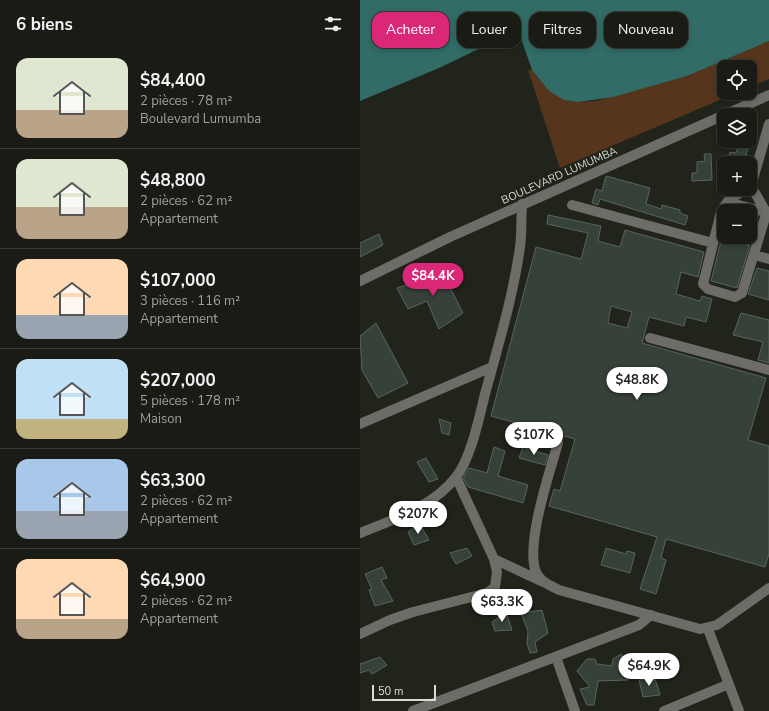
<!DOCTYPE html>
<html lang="fr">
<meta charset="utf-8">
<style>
body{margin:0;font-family:"Nunito Sans",sans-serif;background:#262822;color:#f1f3f6;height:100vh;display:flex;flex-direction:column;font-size:15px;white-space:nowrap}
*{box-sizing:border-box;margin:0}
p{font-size:13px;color:#9fa1a0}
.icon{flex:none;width:22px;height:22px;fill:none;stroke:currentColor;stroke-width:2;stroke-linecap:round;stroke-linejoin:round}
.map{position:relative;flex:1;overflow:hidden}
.drawer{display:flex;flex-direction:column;background:#191b14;width:360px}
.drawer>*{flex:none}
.hud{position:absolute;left:12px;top:12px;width:337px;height:36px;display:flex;gap:8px}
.controls{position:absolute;left:357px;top:60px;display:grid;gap:8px}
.controls a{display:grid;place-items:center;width:40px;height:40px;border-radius:8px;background:#191b14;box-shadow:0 2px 6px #0003,0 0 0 1px #373934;font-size:20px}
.scale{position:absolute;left:12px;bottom:10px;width:64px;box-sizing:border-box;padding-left:4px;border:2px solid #d9dcd5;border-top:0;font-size:11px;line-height:14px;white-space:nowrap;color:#d9dcd5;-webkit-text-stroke:3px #21241a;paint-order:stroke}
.price{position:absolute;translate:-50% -34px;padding:0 9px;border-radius:14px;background:#fff;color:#222;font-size:13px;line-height:26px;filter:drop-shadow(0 1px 2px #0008)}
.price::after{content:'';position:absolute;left:50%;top:24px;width:12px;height:9px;margin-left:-6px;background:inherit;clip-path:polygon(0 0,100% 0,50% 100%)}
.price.on{background:#db2777;color:#fff}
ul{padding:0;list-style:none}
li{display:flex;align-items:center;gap:12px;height:100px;padding:0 16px}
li+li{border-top:1px solid #373934}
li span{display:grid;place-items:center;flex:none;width:112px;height:80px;border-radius:12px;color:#555}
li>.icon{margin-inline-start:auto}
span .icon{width:48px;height:48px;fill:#fffc;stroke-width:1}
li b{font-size:17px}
h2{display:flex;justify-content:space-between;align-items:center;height:48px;padding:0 16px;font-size:17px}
.chip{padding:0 14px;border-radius:12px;background:#191b14;box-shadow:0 2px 6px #0003,0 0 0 1px #373934;font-size:14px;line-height:36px}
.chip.on{background:#db2777;color:#fff}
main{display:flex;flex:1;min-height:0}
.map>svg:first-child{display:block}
.green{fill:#57351c}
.water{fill:#316c66}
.building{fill:#364139;stroke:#59655c;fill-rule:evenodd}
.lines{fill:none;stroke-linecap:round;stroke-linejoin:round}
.minor{stroke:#6e6c66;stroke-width:10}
.labels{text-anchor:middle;stroke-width:3.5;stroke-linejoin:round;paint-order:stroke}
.street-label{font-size:11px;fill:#d9dcd5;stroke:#21241a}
</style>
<main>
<section class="drawer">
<h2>6 biens<svg class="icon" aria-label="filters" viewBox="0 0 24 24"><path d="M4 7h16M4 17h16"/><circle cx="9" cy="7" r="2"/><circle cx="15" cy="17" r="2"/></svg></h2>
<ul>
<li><span style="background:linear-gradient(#dfe7d0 65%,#b9a48a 0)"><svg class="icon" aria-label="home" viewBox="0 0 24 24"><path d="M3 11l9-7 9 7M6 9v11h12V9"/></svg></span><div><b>$84,400</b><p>2 pièces · 78 m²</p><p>Boulevard Lumumba</p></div></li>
<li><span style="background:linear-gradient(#dfe7d0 60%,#b9a48a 0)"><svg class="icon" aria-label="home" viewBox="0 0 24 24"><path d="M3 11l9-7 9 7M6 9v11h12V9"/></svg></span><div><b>$48,800</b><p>2 pièces · 62 m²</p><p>Appartement</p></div></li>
<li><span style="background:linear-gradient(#ffd9b3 70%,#9aa5b1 0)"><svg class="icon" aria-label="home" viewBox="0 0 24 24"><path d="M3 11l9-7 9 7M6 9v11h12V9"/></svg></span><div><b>$107,000</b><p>3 pièces · 116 m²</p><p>Appartement</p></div></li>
<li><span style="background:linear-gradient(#bfe0f5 75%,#c2b280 0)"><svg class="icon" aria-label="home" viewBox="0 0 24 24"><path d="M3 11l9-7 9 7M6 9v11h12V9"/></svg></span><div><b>$207,000</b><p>5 pièces · 178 m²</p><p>Maison</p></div></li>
<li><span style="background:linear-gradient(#a9c7e8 65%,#9aa5b1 0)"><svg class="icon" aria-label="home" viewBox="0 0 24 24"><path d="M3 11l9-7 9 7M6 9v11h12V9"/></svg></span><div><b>$63,300</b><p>2 pièces · 62 m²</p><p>Appartement</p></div></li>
<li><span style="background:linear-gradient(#ffd9b3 75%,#b9a48a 0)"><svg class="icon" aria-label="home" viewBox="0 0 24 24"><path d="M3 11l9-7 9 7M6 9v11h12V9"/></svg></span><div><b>$64,900</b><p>2 pièces · 62 m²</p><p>Appartement</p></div></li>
</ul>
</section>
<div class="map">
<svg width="409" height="711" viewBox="0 0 409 711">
<rect width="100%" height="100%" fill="#21241a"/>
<path class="green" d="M409 41V79L390 87V67H364V93H376L200 168 168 70H172L179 79 219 102 236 101 327 76Z"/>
<path class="water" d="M0 0H409V41L327 76 253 97 219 102 204 100 189 91 172 70 161 38 157 35 131 43 79 68 0 101Z"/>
<path class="building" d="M379 144 388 147 384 163H367L370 152 376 153Z
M344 154H351L352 180 332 181V173H337V162L345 161Z
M246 176 290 188 286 204 301 209 302 205 320 210V213L328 216 325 225 240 199 238 205 232 203 236 189 242 191Z
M188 215 241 226 238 241 260 247 265 230 344 252 338 277 321 272 316 294 340 301 342 296 352 299 346 322 326 317 324 326 289 317 282 343 406 378 388 440 409 446V554L405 567 306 539 301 558 306 560 296 594 280 589 297 537 189 506 194 489 200 491 215 439 131 416 176 247 221 259 228 233 187 224ZM251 306 272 312 267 328 248 323Z
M19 234 23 245 0 257V243Z
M362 237 372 240 373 237 381 239 380 243 390 246 377 288 351 281Z
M397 268 409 271V300L388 294Z
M81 270 103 313 79 329 67 301 48 309 37 288 59 281 57 276Z
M381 313 409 320V363L398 360 403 342 373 335Z
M16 323 48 383 18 398 2 370 0 336Z
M79 419 91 423 89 435 82 433Z
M134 447 145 451 138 476 168 485 163 503 108 487 103 478 109 468 127 473Z
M163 447 188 455 185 465 159 458Z
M66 458 78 479 69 482 57 462Z
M59 523 69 540 54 545 48 532Z
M107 548 112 556 96 564 90 553Z
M246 548 266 554 267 551 275 553 270 573 241 565Z
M22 567 27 578 21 580 33 601 15 606 9 590 12 589 5 574Z
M182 610 188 633 175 642 177 652 170 653 167 643 168 631 161 613Z
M146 612 152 630 135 631 132 622Z
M261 654 268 680 238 681 234 705H227L220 689 230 687 217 671 227 659H235L237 664 252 666 253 659Z
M20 657 27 665 12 674 9 670 0 673V664Z
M294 675 300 695 283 697 279 680Z"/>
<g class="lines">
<path class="minor" d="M385 189 367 202 361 212 343 284 348 289 375 297 382 293 404 221 406 212 391 186 409 124
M367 202 409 213
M212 205 353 243
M394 255 409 259
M0 281 90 237 409 95
M290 338 409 370
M0 424 132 367
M198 443C190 471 165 545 176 572 180 582 190 585 199 590L340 629 357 625 409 588
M0 533C33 520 74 506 96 477 111 458 119 418 125 394 138 346 153 297 160 247 162 233 161 218 162 204
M134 559 183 582
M348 629 379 711
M0 634 30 620 53 612 127 593 135 587 137 572 134 559 96 477
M196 657 215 711
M53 711 279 625 291 615
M304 711 369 684"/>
</g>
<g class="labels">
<g class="street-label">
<text transform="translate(199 175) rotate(-24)" y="4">BOULEVARD LUMUMBA</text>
</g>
</g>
</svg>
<div class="controls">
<a><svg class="icon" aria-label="locate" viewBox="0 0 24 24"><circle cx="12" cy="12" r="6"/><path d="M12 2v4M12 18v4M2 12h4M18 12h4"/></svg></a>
<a><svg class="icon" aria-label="layers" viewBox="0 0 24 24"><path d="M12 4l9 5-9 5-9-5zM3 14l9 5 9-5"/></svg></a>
<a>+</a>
<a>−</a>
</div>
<div class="scale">50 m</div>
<b class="price on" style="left:73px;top:297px">$84.4K</b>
<b class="price" style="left:277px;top:401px">$48.8K</b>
<b class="price" style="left:174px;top:456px">$107K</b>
<b class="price" style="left:58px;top:535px">$207K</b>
<b class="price" style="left:142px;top:623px">$63.3K</b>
<b class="price" style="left:289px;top:687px">$64.9K</b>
<div class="hud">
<a class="chip on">Acheter</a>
<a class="chip">Louer</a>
<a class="chip">Filtres</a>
<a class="chip">Nouveau</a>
</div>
</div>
</main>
